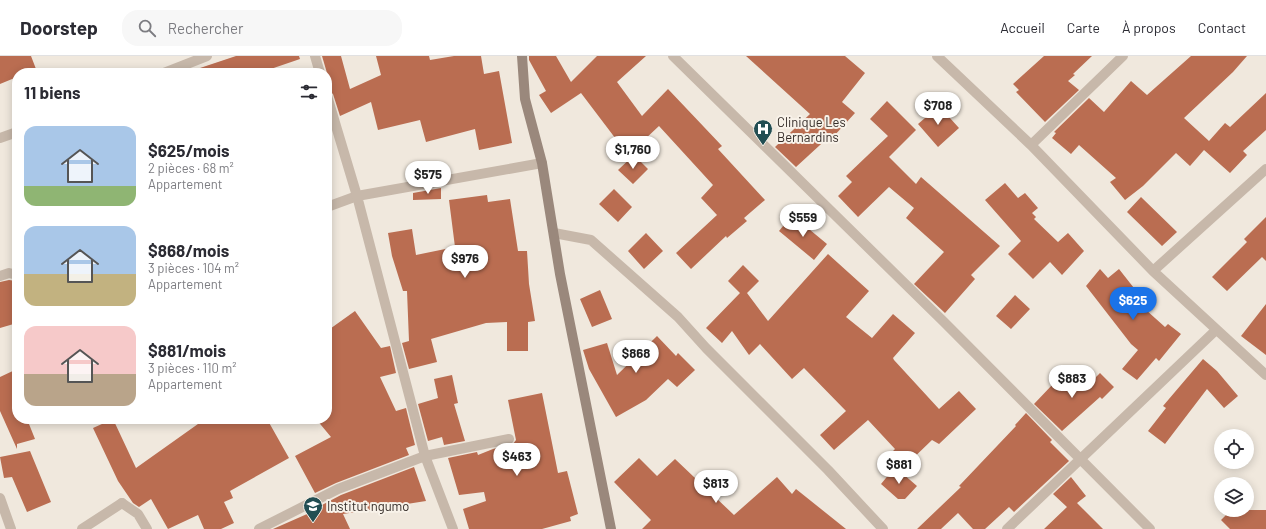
<!DOCTYPE html>
<html lang="fr">
<meta charset="utf-8">
<style>
body{margin:0;font-family:Barlow,sans-serif;background:#f7f7f7;color:#2b2b33;height:100vh;display:flex;flex-direction:column;font-size:15px;white-space:nowrap}
*{box-sizing:border-box;margin:0}
p{font-size:13px;color:#7c7c81}
.icon{flex:none;width:22px;height:22px;fill:none;stroke:currentColor;stroke-width:2;stroke-linecap:round;stroke-linejoin:round}
.map{position:relative;flex:1;overflow:hidden}
.drawer{position:absolute;left:12px;top:12px;width:320px;height:356px;display:flex;flex-direction:column;background:#fff;border-radius:16px;box-shadow:0 2px 10px #0003}
.drawer>*{flex:none}
.controls{position:absolute;left:1214px;top:373px;display:grid;gap:8px}
.controls a{display:grid;place-items:center;width:40px;height:40px;border-radius:50%;background:#fff;box-shadow:0 2px 10px #0003;font-size:20px}
.price{position:absolute;translate:-50% -34px;padding:0 9px;border-radius:14px;background:#fff;color:#222;font-size:13px;line-height:26px;filter:drop-shadow(0 1px 2px #0008)}
.price::after{content:'';position:absolute;left:50%;top:24px;width:12px;height:9px;margin-left:-6px;background:inherit;clip-path:polygon(0 0,100% 0,50% 100%)}
.price.on{background:#1a73e8;color:#fff}
ul{padding:0;list-style:none}
li{display:flex;align-items:center;gap:12px;height:100px;padding:0 12px}
li span{display:grid;place-items:center;flex:none;width:112px;height:80px;border-radius:12px;color:#555}
li>.icon{margin-inline-start:auto}
span .icon{width:48px;height:48px;fill:#fffc;stroke-width:1}
li b{font-size:17px}
h2{display:flex;justify-content:space-between;align-items:center;height:48px;padding:0 12px;font-size:17px}
header{display:flex;align-items:center;gap:24px;box-sizing:border-box;height:56px;padding:0 20px;background:#fff;border-bottom:1px solid #e1e1e2}
header strong{font-size:19px}
nav{display:flex;gap:22px;margin-inline-start:auto;font-size:14px}
.search{width:280px;height:36px;background:#f7f7f7;display:flex;align-items:center;gap:10px;box-sizing:border-box;padding:0 14px;border-radius:16px;color:#7c7c81;font-size:15px}
.map>svg:first-child{display:block}
.building{fill:#ba6d51}
.lines{fill:none;stroke-linecap:round;stroke-linejoin:round}
.lane{stroke:#c7b8aa;stroke-width:10}
.street{stroke:#c7b8aa;stroke-width:10}
.secondary{stroke:#9a887c;stroke-width:10}
.labels{text-anchor:middle;stroke-width:4;stroke-linejoin:round;paint-order:stroke}
.poi-label{font-size:13px;fill:#352d29;stroke:#f8f2e9;text-anchor:start}
</style>
<header>
<strong>Doorstep</strong>
<div class="search"><svg class="icon" aria-label="search" viewBox="0 0 24 24"><circle cx="10" cy="10" r="6"/><path d="M15 15l6 6"/></svg>Rechercher</div>
<nav><a>Accueil</a><a>Carte</a><a>À propos</a><a>Contact</a></nav>
</header>
<div class="map">
<svg width="1266" height="473" viewBox="0 0 1266 473">
<rect width="100%" height="100%" fill="#f0e8dd"/>
<path class="building" d="M0 0H31L36 13 26 17H17V21L0 28Z
M236 0H299L300 3 259 17H195L194 14Z
M322 0H341L350 33 381 19 376 0H429L430 4 454 0H481L484 18 499 15 512 87 479 94 475 73 426 86 420 64 378 74 371 46 340 60 333 38 328 34 327 17Z
M529 0H556L571 26 597 0H646L617 26 642 60 668 33 722 90 718 93 765 144 744 162 747 165 727 182 726 180 691 213 676 197 717 159 701 142 713 129 659 70 628 99 581 37 551 57 539 39 546 35 529 4Z
M746 0H845L865 17 842 46 855 57 834 80 832 78 796 111 775 91 810 58Z
M1044 0H1092L1073 18 1075 19 1068 25 1079 34 1045 66 1016 36 1019 34 1013 28Z
M1191 0H1247L1233 16 1184 62 1209 85 1225 67 1230 71 1266 37V74L1243 95 1247 99 1230 117 1204 94 1190 110 1176 97 1143 130 1125 144 1110 126 1116 122 1079 89 1071 98 1052 82 1056 77 1054 76 1089 42 1104 56 1131 25 1147 39Z
M887 45 916 74 889 101 916 128 921 121 1000 190 971 219 975 223 945 257 914 228 944 196 906 162 914 152 889 131 858 161 838 140 852 126 846 120 888 80 870 63Z
M939 50 959 72 938 91 918 68Z
M634 99 648 113 633 128 618 114Z
M1005 127 1018 142 1025 137 1038 152 1032 157 1036 161 1034 163 1058 186 1068 177 1084 195 1062 219 1050 206 1033 223 1008 198 1021 185 985 144Z
M441 132V143L413 144V137Z
M614 133 632 151 618 166 599 148Z
M487 139 488 146 510 143 518 195H527L529 228 535 265 528 266V295H507V266L486 267 431 283 437 306 409 313 402 287 409 285 407 235H403L392 200 388 177 412 173 416 199 455 191 449 144Z
M1141 141 1177 176 1162 190 1127 156Z
M792 159 827 188 814 204 779 175Z
M1266 161V205L1262 201 1227 235 1212 221 1247 186 1244 183Z
M646 177 663 195 644 213 628 195Z
M828 198 869 235 846 261 872 282 893 258 915 277 893 302 894 304 939 353 959 335 976 353 939 388 932 384 904 411 890 398 895 393 868 364 834 394 820 379 846 355 804 312 792 323 760 288 749 299 732 275 722 287 706 272 740 237 728 225 743 209 759 225 747 237 768 265Z
M1100 213 1108 222 1119 213 1141 241 1136 245 1165 271 1168 268 1181 278 1159 305 1156 302 1137 324 1122 313 1138 294 1131 288 1086 230Z
M9 224 16 225 17 230V267L0 272V226Z
M600 234 612 263 592 271 580 243Z
M1015 239 1030 253 1011 273 996 260Z
M1266 248V299L1241 280Z
M355 255 381 292 390 290 396 317 380 321 396 355 406 352 415 389 406 392 409 399 336 427 315 437 295 400 331 381 316 363H327V275Z
M657 280 676 300 678 297 695 314 677 331 668 323 646 344 616 361 589 313 583 294 607 287 617 319Z
M1203 303 1217 315 1238 340 1224 352 1207 333 1165 388 1148 375 1166 352 1163 350Z
M17 313V363H27L35 383 17 388V393L0 355V321Z
M1100 317 1114 331 1102 343 1100 341 1062 375 1034 348 1053 328 1057 331 1072 318 1085 332Z
M452 319 458 347 454 348 465 385 444 389 442 381 428 385 418 348 438 342 434 323Z
M542 337 558 417 567 415 578 458 570 461 571 465 542 473H469L463 453 486 445 484 436 459 439 448 402 477 396 478 399 493 393 513 388 516 384 508 344Z
M1026 357 1052 384 1050 386 1069 405 1014 456 1009 451 985 473H973L958 457 941 473H917L961 431 959 430 1016 370 1015 369Z
M113 363 136 412 205 363H267L289 402 230 435 233 442 224 446 234 467 221 473H204L198 459 168 473 151 443 139 451 133 447 118 425 93 372Z
M30 395 51 446 27 456 12 421 4 422 0 401Z
M639 402 657 420 675 403 734 459 777 421 792 438 796 433 846 473H642L651 464 614 426Z
M414 411 426 445 343 458 350 473H273L323 451 322 449 341 439Z
M895 411 917 430 905 443H898L881 428Z
M1071 421 1086 440 1077 447 1103 473H1044L1067 451 1053 438Z
M1231 454H1266V473H1230L1221 464Z"/>
<g class="lines">
<path class="lane" d="M327 151 357 140
M0 220 9 217 17 219
M425 400 509 383
M122 447 138 458 147 473"/>
<path class="street" d="M315 0 320 17
M673 0 944 266 1150 473
M937 0 1031 89 1153 215 1266 319
M164 17 207 0
M327 40 357 140 425 400 453 473
M0 82 17 76
M1031 89 1123 0
M357 140 542 107
M554 177 591 184 678 261 706 292 828 414 883 473
M1153 215 1266 113
M0 442 11 473
M82 473 122 447
M259 473 338 433 425 400
M1007 473 1216 274"/>
<path class="secondary" d="M522 0 525 43 542 107 560 218 611 473"/>
</g>
<defs>
<symbol id="hospital-pin" viewBox="-11 -11 22 30"><path d="M0 17L-7.5 6A9.5 9.5 0 1 1 7.5 6Z" fill="#224e53" stroke="#f8f2e9"/><path d="M-5-5h3v3.5h4V-5h3V5h-3V1.5h-4V5h-3Z" fill="#fff"/></symbol>
<symbol id="school-pin" viewBox="-11 -11 22 30"><path d="M0 17L-7.5 6A9.5 9.5 0 1 1 7.5 6Z" fill="#224e53" stroke="#f8f2e9"/><path d="M0-5L7-2L0 1L-7-2ZM-4 1L0 2.5L4 1V4Q0 6-4 4Z" fill="#fff"/></symbol>
</defs>
<g fill-rule="evenodd">
<use href="#hospital-pin" x="752" y="62" width="22" height="30"/>
<use href="#school-pin" x="302" y="439" width="22" height="30"/>
</g>
<g class="labels">
<g class="poi-label">
<text x="777" y="71">Clinique Les<tspan x="777" dy="15">Bernardins</tspan></text>
<text x="327" y="455">Institut ngumo</text>
</g>
</g>
</svg>
<div class="controls">
<a><svg class="icon" aria-label="locate" viewBox="0 0 24 24"><circle cx="12" cy="12" r="6"/><path d="M12 2v4M12 18v4M2 12h4M18 12h4"/></svg></a>
<a><svg class="icon" aria-label="layers" viewBox="0 0 24 24"><path d="M12 4l9 5-9 5-9-5zM3 14l9 5 9-5"/></svg></a>
</div>
<b class="price" style="left:938px;top:70px">$708</b>
<b class="price" style="left:633px;top:114px">$1,760</b>
<b class="price" style="left:428px;top:139px">$575</b>
<b class="price" style="left:803px;top:182px">$559</b>
<b class="price" style="left:465px;top:223px">$976</b>
<b class="price on" style="left:1133px;top:265px">$625</b>
<b class="price" style="left:636px;top:318px">$868</b>
<b class="price" style="left:1072px;top:343px">$883</b>
<b class="price" style="left:517px;top:421px">$463</b>
<b class="price" style="left:899px;top:429px">$881</b>
<b class="price" style="left:716px;top:448px">$813</b>
<section class="drawer">
<h2>11 biens<svg class="icon" aria-label="filters" viewBox="0 0 24 24"><path d="M4 7h16M4 17h16"/><circle cx="9" cy="7" r="2"/><circle cx="15" cy="17" r="2"/></svg></h2>
<ul>
<li><span style="background:linear-gradient(#a9c7e8 75%,#8fb573 0)"><svg class="icon" aria-label="home" viewBox="0 0 24 24"><path d="M3 11l9-7 9 7M6 9v11h12V9"/></svg></span><div><b>$625/mois</b><p>2 pièces · 68 m²</p><p>Appartement</p></div></li>
<li><span style="background:linear-gradient(#a9c7e8 60%,#c2b280 0)"><svg class="icon" aria-label="home" viewBox="0 0 24 24"><path d="M3 11l9-7 9 7M6 9v11h12V9"/></svg></span><div><b>$868/mois</b><p>3 pièces · 104 m²</p><p>Appartement</p></div></li>
<li><span style="background:linear-gradient(#f6c9c9 60%,#b9a48a 0)"><svg class="icon" aria-label="home" viewBox="0 0 24 24"><path d="M3 11l9-7 9 7M6 9v11h12V9"/></svg></span><div><b>$881/mois</b><p>3 pièces · 110 m²</p><p>Appartement</p></div></li>
</ul>
</section>
</div>
